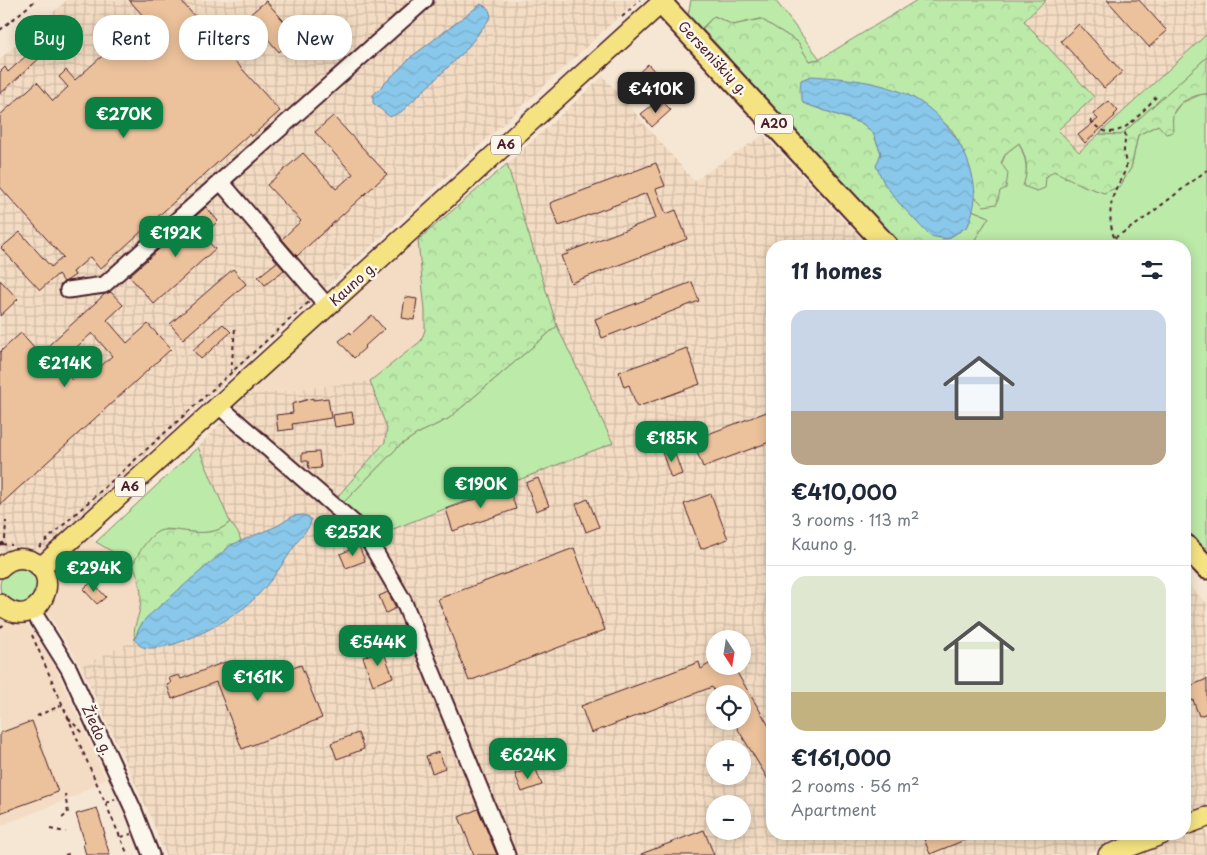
<!DOCTYPE html>
<meta charset="utf-8">
<style>
body{margin:0;font-family:"Playpen Sans",sans-serif;background:#f6f6f7;color:#1f2937;height:100vh;display:flex;flex-direction:column;font-size:19px;white-space:nowrap}
*{box-sizing:border-box;margin:0}
p{font-size:16px;color:#747a83}
.icon{flex:none;width:28px;height:28px;fill:none;stroke:currentColor;stroke-width:2;stroke-linecap:round;stroke-linejoin:round}
.map{position:relative;flex:1;overflow:hidden}
.panel{position:absolute;left:766px;top:240px;width:425px;height:600px;display:flex;flex-direction:column;background:#fff;border-radius:20px;box-shadow:0 2px 12px #0003}
.panel>*{flex:none}
.hud{position:absolute;left:15px;top:15px;width:475px;height:45px;display:flex;gap:10px}
.needle{width:32px;rotate:168deg}
.tools{position:absolute;left:706px;top:630px;display:grid;gap:10px}
.tools a{display:grid;place-items:center;width:45px;height:45px;border-radius:50%;background:#fff;box-shadow:0 2px 12px #0003;font-size:25px}
.price{position:absolute;translate:-50% -42px;padding:0 11px;border-radius:10px;background:#0b8043;color:#fff;font-size:16px;line-height:32px;filter:drop-shadow(0 1px 2px #0008)}
.price::after{content:'';position:absolute;left:50%;top:30px;width:15px;height:11px;margin-left:-8px;background:inherit;clip-path:polygon(0 0,100% 0,50% 100%)}
.price.active{background:#222;color:#fff}
ul{padding:0;list-style:none}
li{display:grid;align-content:center;gap:10px;height:265px;padding:0 25px}
li+li{border-top:1px solid #e0e1e3}
li span{display:grid;place-items:center;height:155px;border-radius:15px;color:#555}
li>.icon{margin-inline-start:auto}
span .icon{width:90px;height:90px;fill:#fffc;stroke-width:1}
li b{font-size:21px}
h2{display:flex;justify-content:space-between;align-items:center;height:60px;padding:0 25px;font-size:21px}
.tag{padding:0 18px;border-radius:20px;background:#fff;box-shadow:0 2px 12px #0003;font-size:18px;line-height:45px}
.tag.active{background:#0b8043;color:#fff}
.map>svg:first-child{display:block}
.built{fill:#f3dcc3}
.industrial{fill:url(#industrial-grid);fill-rule:evenodd}
.green{fill:#bceaa9;stroke:#83846a}
.forest{fill:url(#forest-crowns);stroke:#83846a}
.water{fill:url(#water-waves);stroke:#70849e}
.building{fill:#ecc29c;stroke:#4a1f2b;fill-rule:evenodd}
.lines{fill:none;stroke-linecap:round;stroke-linejoin:round}
.minor-casing{stroke:#4a1f2b;stroke-width:19}
.major-casing{stroke:#4a1f2b;stroke-width:22}
.highway-casing{stroke:#4a1f2b;stroke-width:25}
.path{stroke:#4a1f2b;stroke-width:2;stroke-dasharray:4 4;stroke-linecap:butt}
.minor{stroke:#fbf7ec;stroke-width:15}
.major{stroke:#f5e382;stroke-width:19}
.highway{stroke:#f5e382;stroke-width:21}
.labels{text-anchor:middle;stroke-width:5;stroke-linejoin:round;paint-order:stroke}
.shield{fill:#fbf7ec;stroke:#7f6065;stroke-width:1}
.shield-label{font-size:12px;font-weight:bold;fill:#4a1f2b}
.street-label{font-size:14px;fill:#4a1f2b;stroke:#fbf7ec}
</style>
<div class="map">
<svg width="1207" height="855" viewBox="0 0 1207 855">
<defs>
<pattern id="industrial-grid" width="8" height="8" patternUnits="userSpaceOnUse" patternTransform="scale(1.25)"><rect width="8" height="8" fill="#f3dcc3"/><path d="M0 4h8M4 0v8" fill="none" stroke="#d2bca8"/></pattern>
<pattern id="forest-crowns" width="20" height="18" patternUnits="userSpaceOnUse" patternTransform="scale(1.25)"><rect width="20" height="18" fill="#bceaa9"/><path d="M2 6a3 3 0 1 1 6 0M12 15a3 3 0 1 1 6 0" fill="none" stroke="#a3c892"/></pattern>
<pattern id="water-waves" width="16" height="10" patternUnits="userSpaceOnUse" patternTransform="scale(1.25)"><rect width="16" height="10" fill="#89c8ea"/><path d="M0 5q4-4 8 0t8 0" fill="none" stroke="#78abc9"/></pattern>
</defs>
<rect width="100%" height="100%" fill="#f6e7d4"/>
<filter id="ink" filterUnits="userSpaceOnUse"><feTurbulence type="fractalNoise" baseFrequency=".02" numOctaves="2"/><feDisplacementMap in="SourceGraphic" scale="10" xChannelSelector="R" yChannelSelector="G"/><feConvolveMatrix kernelMatrix="1 2 1 2 8 2 1 2 1" color-interpolation-filters="sRGB"/></filter>
<g filter="url(#ink)">
<path class="built" d="M418 240 425 310V330L421 341 370 381 247 395Z
M90 535 96 542 133 564 138 577 141 595V606L133 633 135 640 81 666 46 610 53 570Z
M5 617 25 621 52 659 106 778 74 797 0 826V618Z"/>
<path class="industrial" d="M67 0H637L38 555 0 562V59Z
M1046 0H1207V34L1079 152 1058 130 1024 21Z
M603 76 694 181 763 135 868 246H772V834H1138L1083 855H165L151 818 81 666 135 640 141 647 149 648 217 626 239 612 256 598 281 567 299 539 310 527 293 516 277 526 241 542 239 534 230 522 198 447 247 395 370 381 387 430 385 442 338 496 344 502 613 443 557 326 507 164ZM715 639H742V666H715ZM715 694H742V721H715ZM715 749H742V776H715ZM715 804H742V831H715Z
M1185 581 1207 604V807L1185 816Z
M1207 827V855H1133Z"/>
<path class="green" d="M691 0H775L820 59 808 61 798 42 761 19 733 25 714 16 701 29 688 15Z
M1207 34V57L1121 135 1099 134Z
M1202 94H1207V557L1185 535V246H971L989 217 972 210 975 197 984 205 1006 153 1019 143C1027 162 1028 167 1024 187L1046 177 1054 171 1064 177 1120 186 1131 168 1138 135 1158 125 1173 114 1181 103Z
M557 326 613 443 378 535 344 502 399 446 417 434 448 419Z
M198 447 230 522C214 539 186 531 166 529L146 543 133 564 96 542Z
M0 586a19 19 0 1 1 38 0a19 19 0 1 1-38 0Z"/>
<path class="forest" d="M917 0H1046L1024 21 1094 97 1058 130 1079 152 1099 134 1121 135 1207 57V94C1195 94 1176 102 1173 115 1172 120 1173 127 1173 132L1166 134 1158 125 1138 135 1131 168 1120 186 1104 193 1084 186 1054 171 1046 177 1045 188 1037 191 1023 186C1029 169 1027 159 1019 143L1006 153 1001 163 1008 173 1006 188 1000 191 997 204 984 206 975 197 971 172 963 151 952 130 932 112 912 97 803 103 863 124 873 133 881 153 947 239 968 226 972 210 989 217 971 246H901L738 77 727 55 702 29 714 16 733 25 761 19 798 42 809 61 820 59Z
M507 164 557 326 448 419 417 434 399 446 344 502 338 496 385 442 387 429 370 381 421 341 425 330V310L418 240Z
M230 522 239 534 241 542 231 545 138 630 135 640C132 628 138 620 140 608 143 593 139 578 133 564 139 553 147 537 159 531 164 529 170 530 175 530 194 532 215 537 230 522Z"/>
<path class="water" d="M481 4 489 9 491 17 465 51 401 112 390 117 373 103V95L411 57Z
M811 76C844 78 882 81 912 97 947 116 974 156 975 196 975 206 971 217 968 226L947 239 930 236 899 203 884 183 876 166 881 153 873 133 863 124 803 103 800 91 801 80Z
M303 515 309 517 311 520C310 530 302 533 297 542 285 561 272 581 256 597 238 617 170 655 143 647 139 646 138 643 135 640L138 630 146 618 231 545 277 526 293 516Z"/>
<path class="building" d="M129 0H180L280 111 251 137 249 134 100 269 90 257 73 272 75 275 68 280 64 282 58 274 40 290 1 248 20 232 51 267 63 257 0 187V115L37 82 53 101 68 87 59 77 66 70 75 80 145 18Z
M1107 0H1139L1167 31 1149 47Z
M266 1 297 36 279 52 248 16Z
M1079 24 1122 72 1104 88 1061 41Z
M45 39 52 47 0 94V72L5 67 8 72Z
M648 64 655 72 645 82 650 86 642 93 630 81Z
M1109 101 1118 111 1114 115 1115 116 1085 143 1078 135 1098 119 1093 114Z
M664 103 671 110 652 127 641 114 651 106 655 111Z
M333 116 387 174 297 256 282 239 301 221 267 185 303 153 336 189 353 174 315 132Z
M656 163 665 186 656 189 666 214 676 210 687 239 571 283 561 256 568 254 567 252 656 218 647 193 559 226 550 203Z
M206 207 218 221 203 235 215 249 154 304 129 276Z
M277 262 284 270 265 285 258 277Z
M233 269 246 284 183 339 170 324Z
M0 280 18 299 0 316Z
M692 282 699 301 602 338 595 319Z
M111 292 123 305 107 320 127 343 148 324 171 349 0 505V352L21 333 39 354 105 294ZM92 333 112 356 99 368 93 361 72 380 58 364Z
M405 297 417 299 414 320 402 318Z
M372 315 384 329 364 347 365 348 354 358 339 341 350 332 351 334Z
M223 324 231 332 201 359 193 350Z
M687 348 700 384 637 407 629 385 624 387 619 372Z
M313 398V400L328 398 331 418 292 424 293 429 278 431 276 415 293 413 292 404Z
M772 410V441L703 467 692 440Z
M352 412 354 424 335 427 333 415Z
M673 448 682 474 671 478 662 452Z
M319 452 321 468 309 469 308 461H302V453Z
M538 478 549 506 536 511 526 483Z
M509 488 516 509 453 531 446 509Z
M711 494 728 539 701 549 684 504Z
M588 499 599 527 586 532 576 504Z
M359 546 365 561 346 568 340 554Z
M574 548 605 630 469 681 438 599Z
M92 582 106 597 97 604 83 589Z
M388 592 396 608 386 613 379 596Z
M383 650 393 677 373 685 363 657Z
M715 660V666H733L772 731V786L733 721H742V694H716L712 687 591 733 581 706 699 662 701 669Z
M225 662 236 690 301 665 322 718 242 749 216 682 172 699 167 685 171 683 169 678 179 675 181 679Z
M1207 679V713L1199 716 1193 700 1190 701 1185 688Z
M32 721 58 792 0 813V733Z
M358 733 364 749 337 759 331 743Z
M439 752 445 768 432 773 426 756Z
M536 769 542 785 522 792 515 774 524 771 525 774Z
M97 808 105 834H103L110 855H86L83 844 85 843 76 814Z
M478 809 497 855H474L459 817Z
M704 830 714 855H641V854Z
M922 834H980L930 854Z"/>
<g class="lines">
<defs>
<path id="minor" d="M221 182 328 307
M68 290 104 285 425 0
M219 406 363 531 403 600 507 855
M32 610 69 669 134 811 151 855"/>
<path id="major" d="M0 568C7 561 16 557 25 559 69 568 38 638 0 604
M40 568 661 3
M1185 825 1207 817
M1108 855 1163 834"/>
<path id="highway" d="M664 0 661 3 887 246
M1185 545 1207 568"/>
</defs>
<use href="#minor" class="minor-casing"/>
<use href="#major" class="major-casing"/>
<use href="#highway" class="highway-casing"/>
<path class="path" d="M622 17 640 0
M0 30 36 0
M1090 120C1114 150 1138 116 1156 97
M1114 237C1109 222 1109 206 1115 191 1118 183 1124 176 1126 167 1126 162 1124 156 1124 151 1124 143 1127 137 1124 129
M1101 246 1137 224 1207 170
M231 373 235 328
M2 544 12 545
M0 545 5 540 6 521
M39 547 309 302
M0 627 6 624
M32 635 128 855
M37 716 62 705
M68 718 84 734
M106 803 115 799
M62 818 68 813 65 794
M50 829 66 832
M121 837 131 834
M65 855 72 853"/>
<use href="#minor" class="minor"/>
<use href="#major" class="major"/>
<use href="#highway" class="highway"/>
</g>
</g>
<g class="labels">
<g class="shield">
<rect x="755" y="114.5" width="38" height="19" rx="4"/>
<rect x="491" y="135.5" width="30" height="19" rx="4"/>
<rect x="115" y="477.5" width="30" height="19" rx="4"/>
</g>
<g class="shield-label">
<text x="774" y="128">A20</text>
<text x="506" y="149">A6</text>
<text x="130" y="491">A6</text>
</g>
<g class="street-label">
<text transform="translate(713 58) rotate(47)" y="5">Gerseniškių g.</text>
<text transform="translate(353 284) rotate(-42)" y="5">Kauno g.</text>
<text transform="translate(97 730) rotate(66)" y="5">Žiedo g.</text>
</g>
</g>
</svg>
<div class="tools">
<a><svg class="needle" viewBox="-14 -14 28 28"><path d="M0-13l5 13h-10z" fill="#e53935"/><path d="M0 13l5-13h-10z" fill="#747a83"/></svg></a>
<a><svg class="icon" aria-label="locate" viewBox="0 0 24 24"><circle cx="12" cy="12" r="6"/><path d="M12 2v4M12 18v4M2 12h4M18 12h4"/></svg></a>
<a>+</a>
<a>−</a>
</div>
<b class="price active" style="left:656px;top:114px">€410K</b>
<b class="price" style="left:124px;top:139px">€270K</b>
<b class="price" style="left:176px;top:258px">€192K</b>
<b class="price" style="left:65px;top:388px">€214K</b>
<b class="price" style="left:672px;top:463px">€185K</b>
<b class="price" style="left:481px;top:509px">€190K</b>
<b class="price" style="left:353px;top:557px">€252K</b>
<b class="price" style="left:94px;top:593px">€294K</b>
<b class="price" style="left:378px;top:667px">€544K</b>
<b class="price" style="left:258px;top:702px">€161K</b>
<b class="price" style="left:528px;top:780px">€624K</b>
<div class="hud">
<a class="tag active">Buy</a>
<a class="tag">Rent</a>
<a class="tag">Filters</a>
<a class="tag">New</a>
</div>
<section class="panel">
<h2>11 homes<svg class="icon" aria-label="filters" viewBox="0 0 24 24"><path d="M4 7h16M4 17h16"/><circle cx="9" cy="7" r="2"/><circle cx="15" cy="17" r="2"/></svg></h2>
<ul>
<li><span style="background:linear-gradient(#c9d6e8 65%,#b9a48a 0)"><svg class="icon" aria-label="home" viewBox="0 0 24 24"><path d="M3 11l9-7 9 7M6 9v11h12V9"/></svg></span><div><b>€410,000</b><p>3 rooms · 113 m²</p><p>Kauno g.</p></div></li>
<li><span style="background:linear-gradient(#dfe7d0 75%,#c2b280 0)"><svg class="icon" aria-label="home" viewBox="0 0 24 24"><path d="M3 11l9-7 9 7M6 9v11h12V9"/></svg></span><div><b>€161,000</b><p>2 rooms · 56 m²</p><p>Apartment</p></div></li>
</ul>
</section>
</div>
